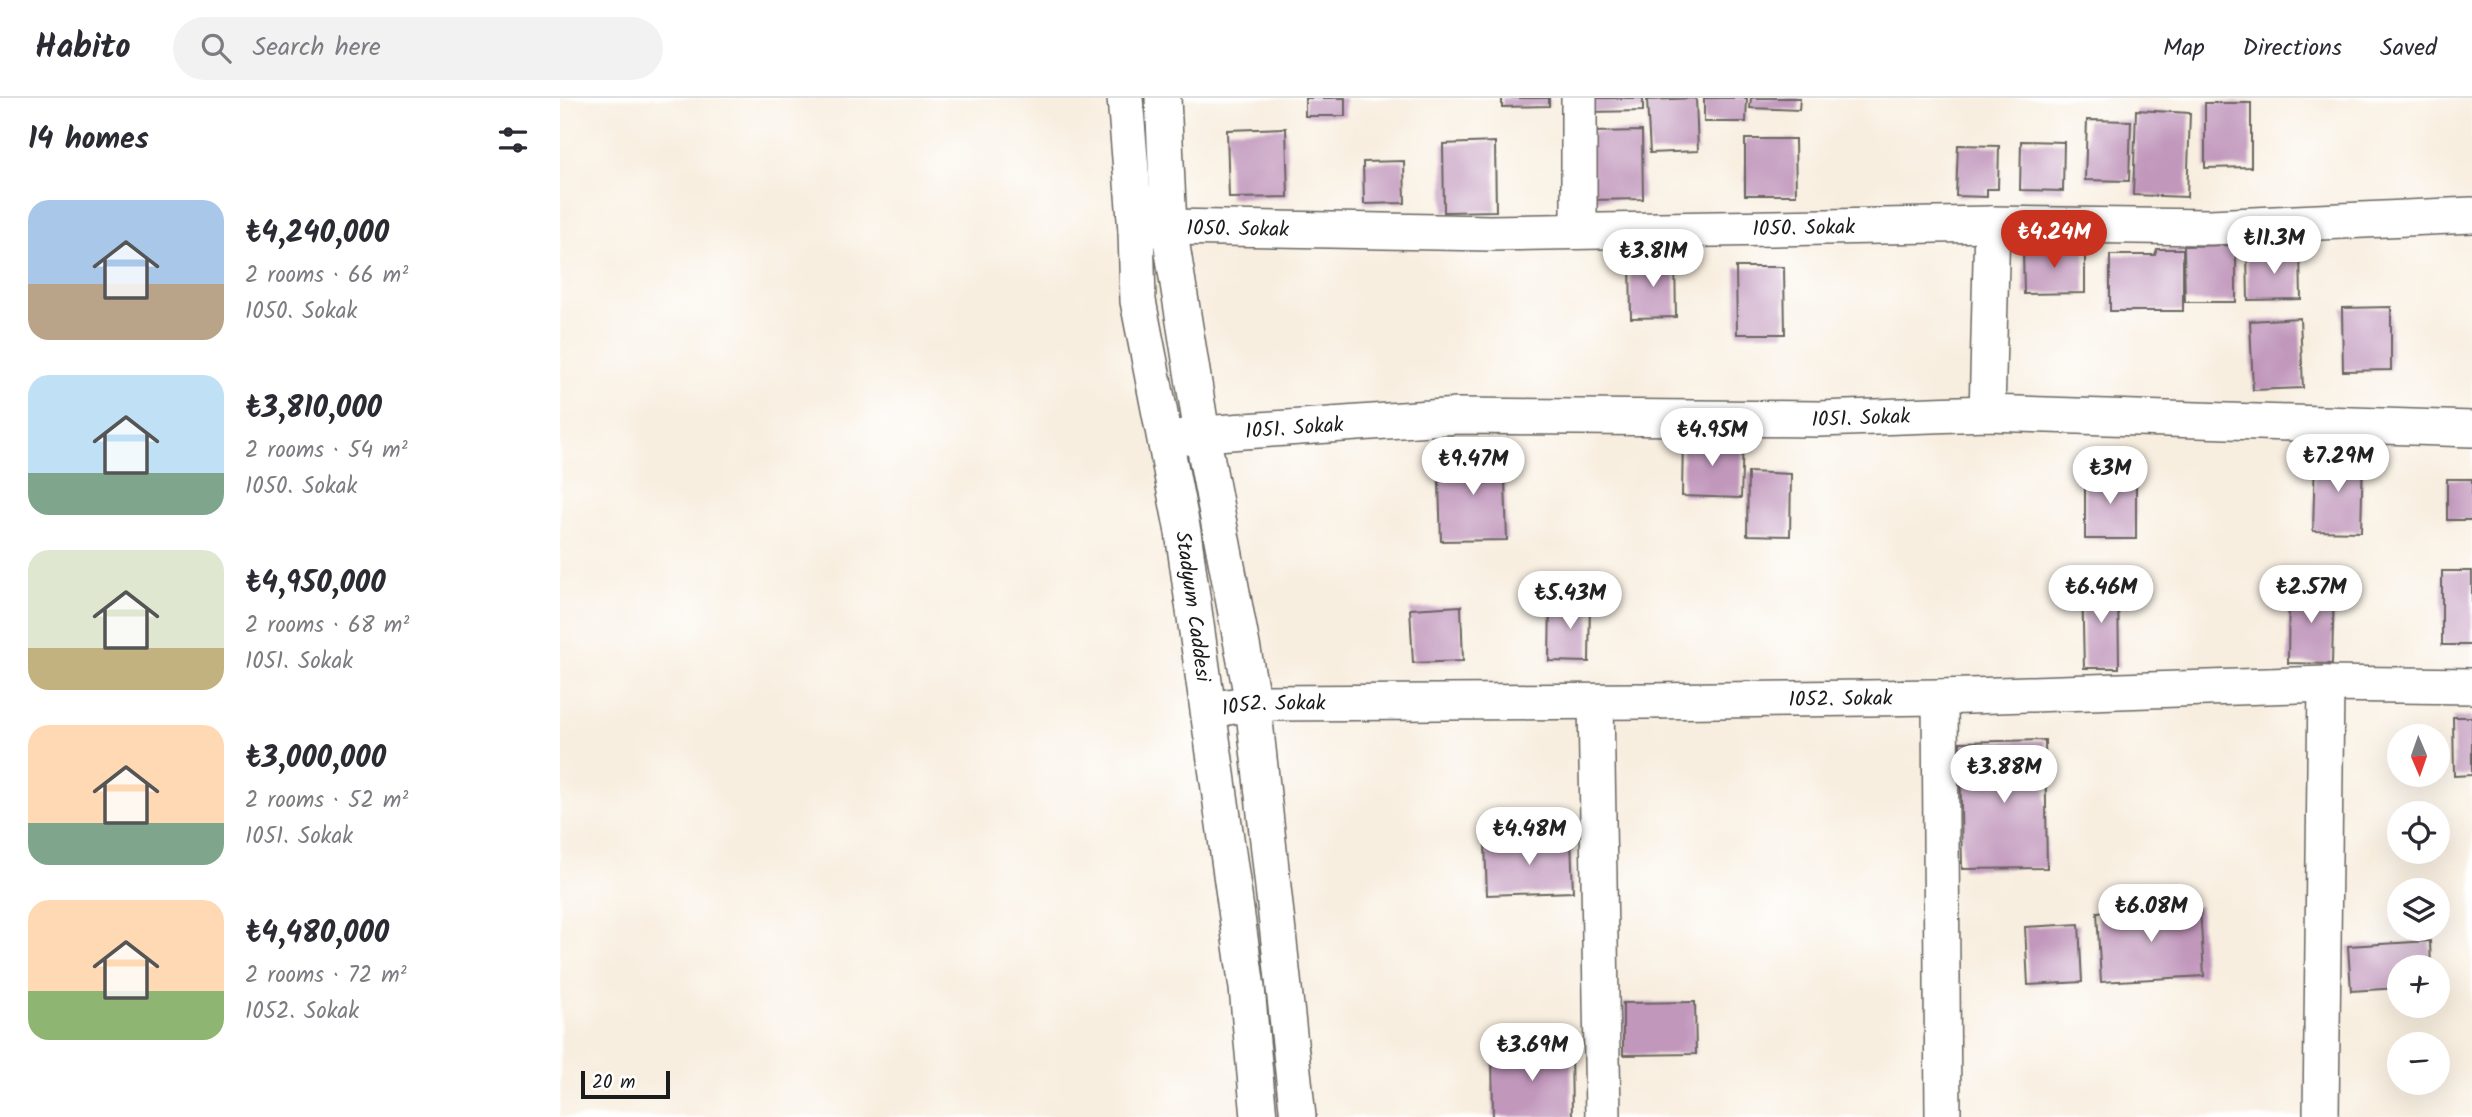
<!DOCTYPE html>
<meta charset="utf-8">
<style>
body{margin:0;font-family:Kalam,sans-serif;background:#f2f2f3;color:#2b2b33;height:100vh;display:flex;flex-direction:column;font-size:26px;white-space:nowrap}
*{box-sizing:border-box;margin:0}
p{font-size:23px;color:#7c7c81}
.icon{flex:none;width:38px;height:38px;fill:none;stroke:currentColor;stroke-width:2;stroke-linecap:round;stroke-linejoin:round}
.map{position:relative;flex:1;overflow:hidden}
.drawer{display:flex;flex-direction:column;background:#fff;width:560px}
.drawer>*{flex:none}
.needle{width:46px;rotate:178deg}
.controls{position:absolute;left:1827px;top:626px;display:grid;gap:14px}
.controls a{display:grid;place-items:center;width:63px;height:63px;border-radius:50%;background:#fff;box-shadow:0 7px 28px #0002;font-size:35px}
.scale{position:absolute;left:21px;bottom:18px;width:89px;box-sizing:border-box;padding-left:7px;border:4px solid #1c1c1c;border-top:0;font-size:19px;line-height:24px;white-space:nowrap;color:#1c1c1c;-webkit-text-stroke:5px #fff;paint-order:stroke}
.price{position:absolute;translate:-50% -60px;padding:0 16px;border-radius:24px;background:#fff;color:#222;font-size:23px;line-height:46px;filter:drop-shadow(0 2px 4px #0008)}
.price::after{content:'';position:absolute;left:50%;top:42px;width:21px;height:16px;margin-left:-10px;background:inherit;clip-path:polygon(0 0,100% 0,50% 100%)}
.price.active{background:#c8321e;color:#fff}
ul{padding:0;list-style:none}
li{display:flex;align-items:center;gap:21px;height:175px;padding:0 28px}
li span{display:grid;place-items:center;flex:none;width:196px;height:140px;border-radius:21px;color:#555}
li>.icon{margin-inline-start:auto}
span .icon{width:84px;height:84px;fill:#fffc;stroke-width:1}
li b{font-size:30px}
h2{display:flex;justify-content:space-between;align-items:center;height:84px;padding:0 28px;font-size:30px}
header{display:flex;align-items:center;gap:42px;box-sizing:border-box;height:98px;padding:0 35px;background:#fff;border-bottom:2px solid #e1e1e2}
header strong{font-size:33px}
nav{display:flex;gap:38px;margin-inline-start:auto;font-size:24px}
.search{width:490px;height:63px;background:#f2f2f3;display:flex;align-items:center;gap:18px;box-sizing:border-box;padding:0 24px;border-radius:38px;color:#7c7c81;font-size:26px}
main{display:flex;flex:1;min-height:0}
.map>svg:first-child{display:block}
.building{fill:#c197bc}
.lines{fill:none;stroke-linecap:round;stroke-linejoin:round}
.minor-casing{stroke:#696660;stroke-width:38}
.minor{stroke:#fff;stroke-width:35}
.labels{text-anchor:middle;stroke-width:5;stroke-linejoin:round;paint-order:stroke}
.street-label{font-size:21px;fill:#1c1c1c;stroke:#fff}
</style>
<header>
<strong>Habito</strong>
<div class="search"><svg class="icon" aria-label="search" viewBox="0 0 24 24"><circle cx="10" cy="10" r="6"/><path d="M15 15l6 6"/></svg>Search here</div>
<nav><a>Map</a><a>Directions</a><a>Saved</a></nav>
</header>
<main>
<section class="drawer">
<h2>14 homes<svg class="icon" aria-label="filters" viewBox="0 0 24 24"><path d="M4 7h16M4 17h16"/><circle cx="9" cy="7" r="2"/><circle cx="15" cy="17" r="2"/></svg></h2>
<ul>
<li><span style="background:linear-gradient(#a9c7e8 60%,#b9a48a 0)"><svg class="icon" aria-label="home" viewBox="0 0 24 24"><path d="M3 11l9-7 9 7M6 9v11h12V9"/></svg></span><div><b>₺4,240,000</b><p>2 rooms · 66 m²</p><p>1050. Sokak</p></div></li>
<li><span style="background:linear-gradient(#bfe0f5 70%,#7fa58c 0)"><svg class="icon" aria-label="home" viewBox="0 0 24 24"><path d="M3 11l9-7 9 7M6 9v11h12V9"/></svg></span><div><b>₺3,810,000</b><p>2 rooms · 54 m²</p><p>1050. Sokak</p></div></li>
<li><span style="background:linear-gradient(#dfe7d0 70%,#c2b280 0)"><svg class="icon" aria-label="home" viewBox="0 0 24 24"><path d="M3 11l9-7 9 7M6 9v11h12V9"/></svg></span><div><b>₺4,950,000</b><p>2 rooms · 68 m²</p><p>1051. Sokak</p></div></li>
<li><span style="background:linear-gradient(#ffd9b3 70%,#7fa58c 0)"><svg class="icon" aria-label="home" viewBox="0 0 24 24"><path d="M3 11l9-7 9 7M6 9v11h12V9"/></svg></span><div><b>₺3,000,000</b><p>2 rooms · 52 m²</p><p>1051. Sokak</p></div></li>
<li><span style="background:linear-gradient(#ffd9b3 65%,#8fb573 0)"><svg class="icon" aria-label="home" viewBox="0 0 24 24"><path d="M3 11l9-7 9 7M6 9v11h12V9"/></svg></span><div><b>₺4,480,000</b><p>2 rooms · 72 m²</p><p>1052. Sokak</p></div></li>
</ul>
</section>
<div class="map">
<svg width="1912" height="1019" viewBox="0 0 1912 1019">
<rect width="100%" height="100%" fill="#fff"/>
<filter id="ink" filterUnits="userSpaceOnUse"><feTurbulence type="fractalNoise" baseFrequency=".0143" numOctaves="2"/><feDisplacementMap in="SourceGraphic" scale="14" xChannelSelector="R" yChannelSelector="G"/><feConvolveMatrix kernelMatrix="1 2 1 2 8 2 1 2 1" color-interpolation-filters="sRGB"/></filter>
<filter id="wash" filterUnits="userSpaceOnUse"><feTurbulence type="fractalNoise" baseFrequency=".00686" numOctaves="4" result="noise"/><feDisplacementMap in="SourceGraphic" scale="28" xChannelSelector="R" yChannelSelector="G"/><feGaussianBlur stdDeviation="1.57" result="paint"/><feColorMatrix in="noise" values="0 0 0 0 0 0 0 0 0 0 0 0 0 0 0 0 0 1.4 0 .05"/><feComposite in="paint" operator="in"/></filter>
<g filter="url(#wash)">
<rect width="100%" height="100%" fill="#f8eedf"/>
<g id="blocks">
<path class="building" d="M745 0H785V18H745Z
M942 0H989V8L942 9Z
M1031 0H1083V13L1031 14Z
M1136 0 1138 53 1090 55 1087 2Z
M1144 0H1187L1186 24H1144Z
M1191 0H1240L1239 12 1190 10Z
M1645 5H1691V69L1645 70Z
M1576 12 1630 15 1627 99 1573 97Z
M1527 22 1571 23 1569 83 1525 82Z
M726 30 728 99 669 100 667 32Z
M1082 33 1083 101 1031 102 1030 34Z
M1185 41H1235L1236 97H1185Z
M1461 43 1504 44 1503 93 1460 92Z
M935 44 936 113 884 114 883 46Z
M1398 47 1439 48 1438 91H1427V99L1396 98Z
M844 63 845 105 804 106 803 64Z
M1676 147V204H1625L1624 148Z
M1525 149V195L1464 196 1463 150Z
M1597 151H1623V213H1550V157H1595Z
M1687 154H1740L1741 201 1688 202Z
M1115 162 1116 219 1071 220 1070 163Z
M1176 169H1224L1225 236H1177Z
M1831 209V272L1783 273 1782 210Z
M1740 220 1743 290 1693 292 1690 223Z
M1123 340 1183 342 1181 400 1122 398Z
M944 354 947 442 881 443 878 357Z
M1755 358 1803 359 1801 434 1753 433Z
M1188 374 1231 376 1230 438 1187 437Z
M1525 374H1576V441H1525Z
M1887 381H1912V422H1887Z
M1882 473H1912V547H1882Z
M1558 484 1559 570H1524L1522 485Z
M1729 488 1774 489 1772 566 1728 565Z
M990 502 1030 503 1029 564 989 563Z
M901 508 903 563 853 565 850 511Z
M1893 619H1912V677L1894 678Z
M1485 642 1487 770 1402 771 1400 644Z
M1011 742 1013 794 927 797 925 745Z
M1640 808 1644 878 1541 884 1537 814Z
M1519 826 1522 884 1468 887 1465 829Z
M1870 843 1871 870H1839V890L1791 893 1788 848Z
M1135 904 1136 956 1063 957V905Z
M1011 950 1012 1019H933L932 951Z"/>
</g>
</g>
<g filter="url(#ink)">
<use href="#blocks" fill-opacity="0" stroke="#696660" stroke-width="2"/>
<g class="lines">
<defs>
<g id="minor">
<path id="s1" d="M565 0 576 133 578 203 623 434 687 890 699 1019"/>
<path d="M603 0 609 129 642 336 693 605 738 1019"/>
<path id="s2" d="M576 133 609 129 930 135 1432 126 1650 129 1912 117"/>
<path d="M1019 133V0"/>
<path d="M1427 315 1432 126"/>
<path id="s3" d="M607 342 642 336 898 318 1259 321 1427 315 1912 331"/>
<path d="M1380 599 1383 1019"/>
<path d="M1036 604 1043 1019"/>
<path id="s4" d="M649 612 693 605 1090 603 1380 599 1766 586 1912 588"/>
<path d="M1761 1019 1766 586"/>
</g>
</defs>
<use href="#minor" class="minor-casing"/>
<use href="#minor" class="minor"/>
</g>
</g>
<g class="labels">
<g class="street-label">
<text dy="7" stroke="none"><textPath href="#s2" startOffset="668">1050. Sokak</textPath></text>
<text dy="7" stroke="none"><textPath href="#s2" startOffset="102">1050. Sokak</textPath></text>
<text dy="7" stroke="none"><textPath href="#s3" startOffset="695">1051. Sokak</textPath></text>
<text dy="7" stroke="none"><textPath href="#s3" startOffset="128">1051. Sokak</textPath></text>
<text dy="7" stroke="none"><textPath href="#s1" startOffset="514">Stadyum Caddesi</textPath></text>
<text dy="7" stroke="none"><textPath href="#s4" startOffset="632">1052. Sokak</textPath></text>
<text dy="7" stroke="none"><textPath href="#s4" startOffset="65">1052. Sokak</textPath></text>
</g>
</g>
</svg>
<div class="controls">
<a><svg class="needle" viewBox="-14 -14 28 28"><path d="M0-13l5 13h-10z" fill="#e53935"/><path d="M0 13l5-13h-10z" fill="#7c7c81"/></svg></a>
<a><svg class="icon" aria-label="locate" viewBox="0 0 24 24"><circle cx="12" cy="12" r="6"/><path d="M12 2v4M12 18v4M2 12h4M18 12h4"/></svg></a>
<a><svg class="icon" aria-label="layers" viewBox="0 0 24 24"><path d="M12 4l9 5-9 5-9-5zM3 14l9 5 9-5"/></svg></a>
<a>+</a>
<a>−</a>
</div>
<div class="scale">20 m</div>
<b class="price active" style="left:1494px;top:172px">₺4.24M</b>
<b class="price" style="left:1714px;top:178px">₺11.3M</b>
<b class="price" style="left:1093px;top:191px">₺3.81M</b>
<b class="price" style="left:1152px;top:370px">₺4.95M</b>
<b class="price" style="left:1778px;top:396px">₺7.29M</b>
<b class="price" style="left:913px;top:399px">₺9.47M</b>
<b class="price" style="left:1550px;top:408px">₺3M</b>
<b class="price" style="left:1541px;top:527px">₺6.46M</b>
<b class="price" style="left:1751px;top:527px">₺2.57M</b>
<b class="price" style="left:1010px;top:533px">₺5.43M</b>
<b class="price" style="left:1444px;top:707px">₺3.88M</b>
<b class="price" style="left:969px;top:769px">₺4.48M</b>
<b class="price" style="left:1591px;top:846px">₺6.08M</b>
<b class="price" style="left:972px;top:985px">₺3.69M</b>
</div>
</main>
